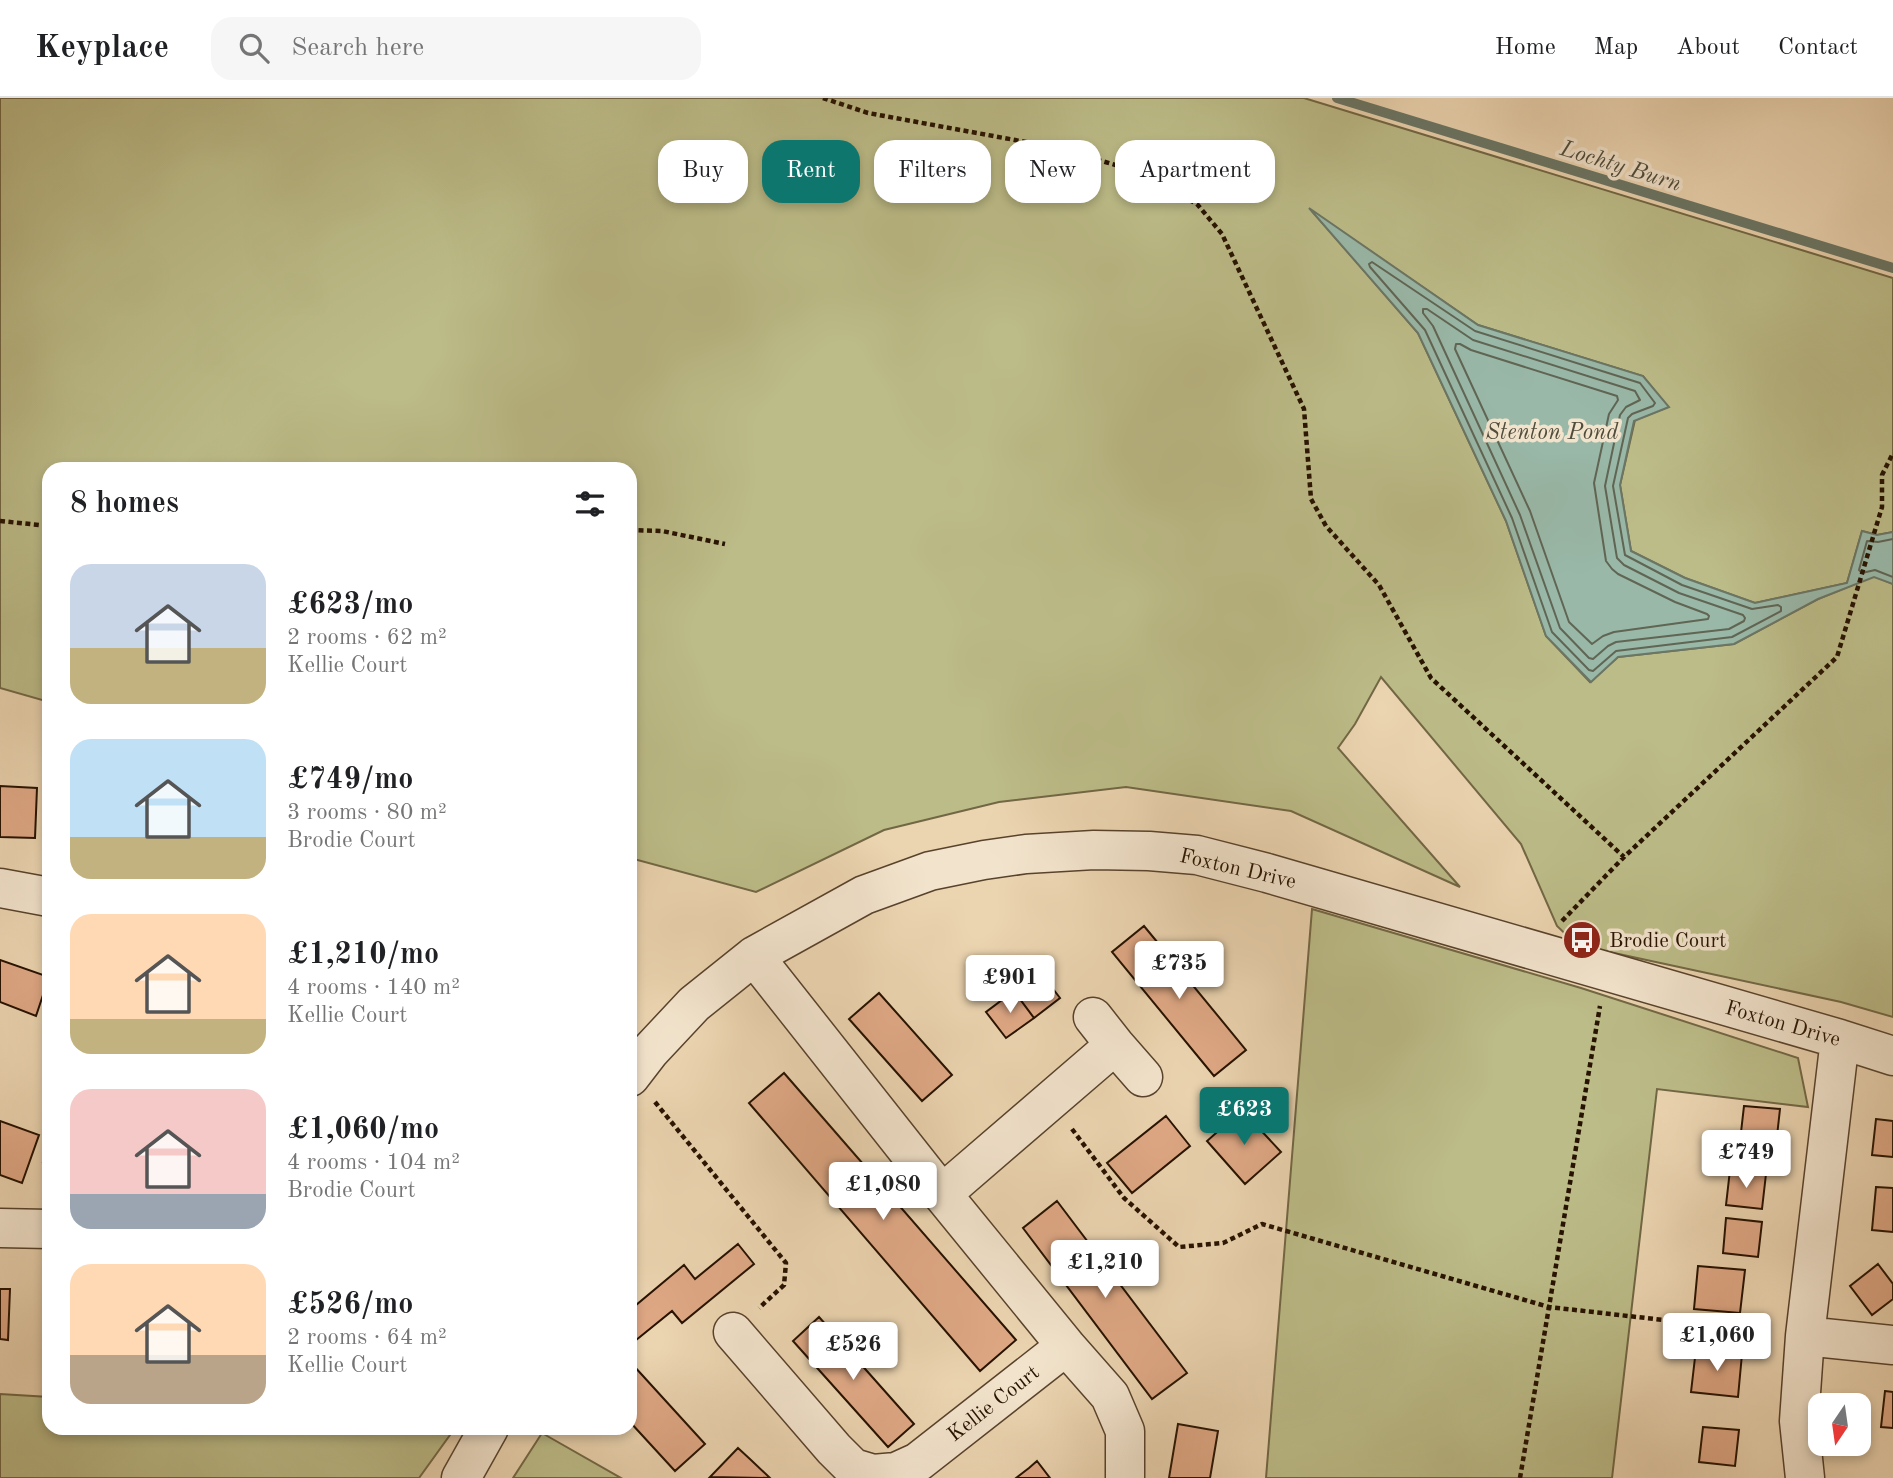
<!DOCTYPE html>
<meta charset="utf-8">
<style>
body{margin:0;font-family:"Old Standard TT",serif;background:#f6f6f6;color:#202124;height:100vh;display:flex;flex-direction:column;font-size:26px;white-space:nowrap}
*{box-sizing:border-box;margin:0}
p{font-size:23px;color:#757577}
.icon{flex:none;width:38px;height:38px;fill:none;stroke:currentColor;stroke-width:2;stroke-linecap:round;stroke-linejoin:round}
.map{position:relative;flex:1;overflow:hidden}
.details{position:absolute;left:42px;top:364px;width:595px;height:973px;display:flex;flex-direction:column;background:#fff;border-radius:21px;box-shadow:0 4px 10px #0003}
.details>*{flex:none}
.top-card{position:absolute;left:658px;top:42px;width:665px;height:63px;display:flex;gap:14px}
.needle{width:46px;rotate:193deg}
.fabs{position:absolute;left:1808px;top:1295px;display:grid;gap:14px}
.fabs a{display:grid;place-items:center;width:63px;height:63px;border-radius:14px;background:#fff;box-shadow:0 4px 10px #0003;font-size:35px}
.price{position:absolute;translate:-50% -60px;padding:0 16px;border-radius:7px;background:#fff;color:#222;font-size:23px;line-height:46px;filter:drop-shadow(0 2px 4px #0008)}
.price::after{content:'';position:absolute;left:50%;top:42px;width:21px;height:16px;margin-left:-10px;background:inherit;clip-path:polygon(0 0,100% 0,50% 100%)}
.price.current{background:#0f766e;color:#fff}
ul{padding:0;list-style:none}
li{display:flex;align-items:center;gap:21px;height:175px;padding:0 28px}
li span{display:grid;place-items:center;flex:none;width:196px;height:140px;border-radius:21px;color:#555}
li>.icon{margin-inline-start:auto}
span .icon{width:84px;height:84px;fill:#fffc;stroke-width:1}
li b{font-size:30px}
h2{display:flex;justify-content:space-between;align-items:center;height:84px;padding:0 28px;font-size:30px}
.tag{padding:0 24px;border-radius:21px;background:#fff;box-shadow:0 4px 10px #0003;font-size:24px;line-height:63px}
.tag.current{background:#0f766e;color:#fff}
header{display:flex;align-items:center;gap:42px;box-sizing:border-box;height:98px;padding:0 35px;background:#fff;border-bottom:2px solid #e0e0e0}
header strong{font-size:33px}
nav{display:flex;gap:38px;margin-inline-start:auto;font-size:24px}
.search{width:490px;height:63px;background:#f6f6f6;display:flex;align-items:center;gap:18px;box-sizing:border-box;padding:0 24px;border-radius:21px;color:#757577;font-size:26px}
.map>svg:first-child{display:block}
.green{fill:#bcbc88;stroke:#726744;stroke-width:2}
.water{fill:#99b8a8;stroke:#6b7665;stroke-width:2}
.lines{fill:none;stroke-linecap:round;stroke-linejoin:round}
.shore{stroke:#606554;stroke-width:2}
.stream{stroke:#6b7665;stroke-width:10}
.building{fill:#dfa885;stroke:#271200;stroke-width:2}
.minor-casing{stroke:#58422c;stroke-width:41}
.path{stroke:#271200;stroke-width:4.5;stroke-dasharray:5 3.5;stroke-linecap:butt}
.minor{stroke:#f2e3cc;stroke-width:38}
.labels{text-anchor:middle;stroke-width:7;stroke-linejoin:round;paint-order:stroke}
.street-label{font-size:21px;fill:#271200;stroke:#f2e3cc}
.poi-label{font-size:21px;fill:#271200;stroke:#f2e3cc;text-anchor:start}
.water-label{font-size:23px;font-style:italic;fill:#4f4c3b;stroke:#f2e3cc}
</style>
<header>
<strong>Keyplace</strong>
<div class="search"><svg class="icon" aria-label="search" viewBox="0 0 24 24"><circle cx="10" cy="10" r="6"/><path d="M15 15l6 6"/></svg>Search here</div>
<nav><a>Home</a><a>Map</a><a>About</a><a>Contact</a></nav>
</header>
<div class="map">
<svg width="1893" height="1380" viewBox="0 0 1893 1380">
<rect width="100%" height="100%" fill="#ebd4b0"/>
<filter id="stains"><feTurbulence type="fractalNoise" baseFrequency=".00286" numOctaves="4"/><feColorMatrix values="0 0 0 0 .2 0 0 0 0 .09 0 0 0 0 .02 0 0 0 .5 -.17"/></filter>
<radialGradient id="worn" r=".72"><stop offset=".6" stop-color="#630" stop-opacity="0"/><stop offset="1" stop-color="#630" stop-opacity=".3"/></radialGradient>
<path class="green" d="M0 0H1304L1893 180V434L1877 437 1862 433 1847 485 1755 505 1685 480 1631 453 1620 387 1635 322 1668 309 1643 278 1478 227 1312 113 1418 235 1506 423 1546 538 1590 584 1618 559 1734 546 1818 501 1874 478 1893 486V919L1841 904 1577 847 1557 828 1521 746 1381 579 1355 626 1338 650 1460 789 1291 713 1126 689 999 704 884 732 756 794 630 760V371H49V604L0 590Z
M1312 811 1581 890 1798 960 1808 1009 1657 991 1612 1380H1266Z
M0 1296 49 1299V1330H455L419 1380H0Z
M542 1335 621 1380H513Z"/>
<path class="water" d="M1309 110 1478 227 1643 278 1669 309 1634 323 1620 387 1631 453 1685 480 1755 505 1847 485 1862 433 1877 437 1893 434V486L1874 479 1818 501 1734 546 1618 559 1591 584 1546 538 1506 423 1418 235Z"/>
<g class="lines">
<path class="shore" d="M1372 164 1475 233 1640 285 1655 305 1653 308 1632 316 1628 320 1613 388 1625 457 1682 487 1752 511 1778 507 1781 509V513L1732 539 1616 553 1593 573 1589 572 1552 534 1512 420 1425 232 1370 169 1369 166Z
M1423 211H1427L1473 242 1635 293 1640 302 1626 309 1620 317 1605 388 1617 460 1624 467 1679 495 1743 517 1745 520 1744 523 1729 531 1616 544 1608 548 1593 561 1589 560 1560 530 1520 417 1433 228 1423 215Z
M1456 246H1460L1471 252 1617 298 1618 302 1609 316 1594 385 1606 463 1612 471 1618 476 1675 504 1707 516 1709 518 1708 521 1614 534 1603 538 1592 546 1569 524 1530 413 1455 251Z
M1893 441 1878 444 1867 443 1859 472 1862 475 1875 472 1893 479"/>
<path class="stream" d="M1337 0 1893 170"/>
</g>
<path class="building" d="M0 688 37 690 35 740 0 739Z
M1144 828 1246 952 1214 978 1112 854Z
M0 862 49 879 36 918 0 904Z
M1040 874 1060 900 1034 920 1014 893Z
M1014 893 1034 920 1006 940 986 914Z
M879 895 952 977 922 1003 849 921Z
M784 975 1016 1242 980 1273 749 1005Z
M1744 1008 1780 1011 1776 1047 1740 1043Z
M1242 1012 1281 1054 1245 1086 1207 1043Z
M1166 1018 1190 1048 1132 1095 1107 1065Z
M1876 1021 1893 1023V1059L1872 1057Z
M0 1023 39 1037 22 1085 0 1077Z
M49 1046V1066L43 1064Z
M1730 1072 1766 1076 1762 1111 1726 1107Z
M1876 1089 1893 1090V1134L1872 1132Z
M1057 1103 1187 1275 1152 1301 1023 1130Z
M1726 1120 1762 1124 1758 1159 1723 1155Z
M738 1146 754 1166 682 1225 672 1213 630 1247V1200L636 1207 684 1167 695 1181Z
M1878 1166 1893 1186V1201L1872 1217 1850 1188Z
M1698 1168 1745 1172 1740 1215 1694 1211Z
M0 1191H10L8 1242 0 1241Z
M45 1215 49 1216V1249H44Z
M819 1219 914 1326 888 1349 793 1243Z
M1696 1251 1742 1256 1738 1299 1691 1294Z
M633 1267 705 1346 675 1373 630 1324V1270Z
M1885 1293 1893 1294V1330L1881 1329Z
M1178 1326 1218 1333 1210 1380H1169Z
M1703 1329 1739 1332 1735 1368 1699 1364Z
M738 1350 751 1362 770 1380 710 1379Z
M1037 1363 1050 1380H1016L1029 1370Z"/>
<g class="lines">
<defs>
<path id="minor" d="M0 790 49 799
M754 858 942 1096 1066 1248 1110 1298 1125 1333V1380
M1093 919 1115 947 1143 979
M630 979 650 953 694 906 754 858 864 797 930 773 984 762 1026 756 1094 752 1149 753 1197 757 1267 775 1840 941 1893 958
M942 1096 1115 947
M0 1130 49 1131
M733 1234 834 1351 853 1370 873 1376 896 1374 918 1364 1066 1248
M1805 1238 1893 1247
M461 1380 489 1330
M1805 1380 1799 1323 1805 1238 1840 941"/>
</defs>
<use href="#minor" class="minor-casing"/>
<path class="path" d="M823 0 868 15 1053 49 1133 72 1197 106 1222 136 1304 311 1311 401 1326 428 1379 487 1431 580 1624 759
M0 423 49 428
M630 432 662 433 725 446
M1562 823 1624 759 1837 559 1882 409V377L1893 355
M655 1004 786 1165 784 1187 759 1210
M1072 1031 1124 1100 1179 1149 1223 1145 1262 1126 1549 1209 1769 1234
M1520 1380 1600 908"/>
<use href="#minor" class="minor"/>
</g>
<defs>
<symbol id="bus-disc" viewBox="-11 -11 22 22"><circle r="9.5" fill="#8f2418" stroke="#f2e3cc"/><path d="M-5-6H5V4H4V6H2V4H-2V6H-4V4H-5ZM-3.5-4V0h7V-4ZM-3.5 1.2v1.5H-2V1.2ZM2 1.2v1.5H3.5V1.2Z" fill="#fff"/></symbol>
</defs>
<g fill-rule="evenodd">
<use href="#bus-disc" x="1560" y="820" width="44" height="44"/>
</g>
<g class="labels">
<g class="street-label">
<text transform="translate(1238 770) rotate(13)" y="7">Foxton Drive</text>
<text transform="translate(1783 925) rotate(16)" y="7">Foxton Drive</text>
<text transform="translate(993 1305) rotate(-38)" y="7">Kellie Court</text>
</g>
<g class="poi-label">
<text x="1609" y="849">Brodie Court</text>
</g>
<g class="water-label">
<text transform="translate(1621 67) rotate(17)" y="8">Lochty Burn</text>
<text x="1552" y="341">Stenton Pond</text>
</g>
</g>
<rect width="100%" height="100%" filter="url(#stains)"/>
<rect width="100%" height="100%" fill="url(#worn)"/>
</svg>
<div class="fabs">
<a><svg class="needle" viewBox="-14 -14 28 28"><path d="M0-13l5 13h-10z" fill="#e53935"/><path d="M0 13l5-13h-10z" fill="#757577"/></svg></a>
</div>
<b class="price" style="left:1179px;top:903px">£735</b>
<b class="price" style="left:1010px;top:917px">£901</b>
<b class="price current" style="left:1244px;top:1049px">£623</b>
<b class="price" style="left:1746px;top:1092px">£749</b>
<b class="price" style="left:883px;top:1124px">£1,080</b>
<b class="price" style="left:1105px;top:1202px">£1,210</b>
<b class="price" style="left:1717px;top:1275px">£1,060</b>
<b class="price" style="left:853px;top:1284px">£526</b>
<div class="top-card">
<a class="tag">Buy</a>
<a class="tag current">Rent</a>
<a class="tag">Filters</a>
<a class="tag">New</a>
<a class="tag">Apartment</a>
</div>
<section class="details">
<h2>8 homes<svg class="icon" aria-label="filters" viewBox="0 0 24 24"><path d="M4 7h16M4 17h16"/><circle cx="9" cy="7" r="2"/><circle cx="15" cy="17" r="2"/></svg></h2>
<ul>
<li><span style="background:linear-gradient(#c9d6e8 60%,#c2b280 0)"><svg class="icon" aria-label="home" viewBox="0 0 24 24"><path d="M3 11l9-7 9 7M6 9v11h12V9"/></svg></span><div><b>£623/mo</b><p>2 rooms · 62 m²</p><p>Kellie Court</p></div></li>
<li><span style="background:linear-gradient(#bfe0f5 70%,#c2b280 0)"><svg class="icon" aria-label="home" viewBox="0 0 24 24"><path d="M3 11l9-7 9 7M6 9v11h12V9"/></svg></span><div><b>£749/mo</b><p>3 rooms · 80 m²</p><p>Brodie Court</p></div></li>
<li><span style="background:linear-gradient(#ffd9b3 75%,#c2b280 0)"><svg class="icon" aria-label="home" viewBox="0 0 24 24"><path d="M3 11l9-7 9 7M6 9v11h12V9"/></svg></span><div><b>£1,210/mo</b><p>4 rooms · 140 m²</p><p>Kellie Court</p></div></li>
<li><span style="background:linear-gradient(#f6c9c9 75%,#9aa5b1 0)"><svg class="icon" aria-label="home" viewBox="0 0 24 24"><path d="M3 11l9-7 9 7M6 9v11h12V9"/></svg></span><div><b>£1,060/mo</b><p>4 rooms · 104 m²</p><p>Brodie Court</p></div></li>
<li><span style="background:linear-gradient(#ffd9b3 65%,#b9a48a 0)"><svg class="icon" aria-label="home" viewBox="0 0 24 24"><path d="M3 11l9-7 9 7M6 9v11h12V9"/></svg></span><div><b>£526/mo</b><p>2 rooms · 64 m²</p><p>Kellie Court</p></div></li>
</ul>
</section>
</div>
